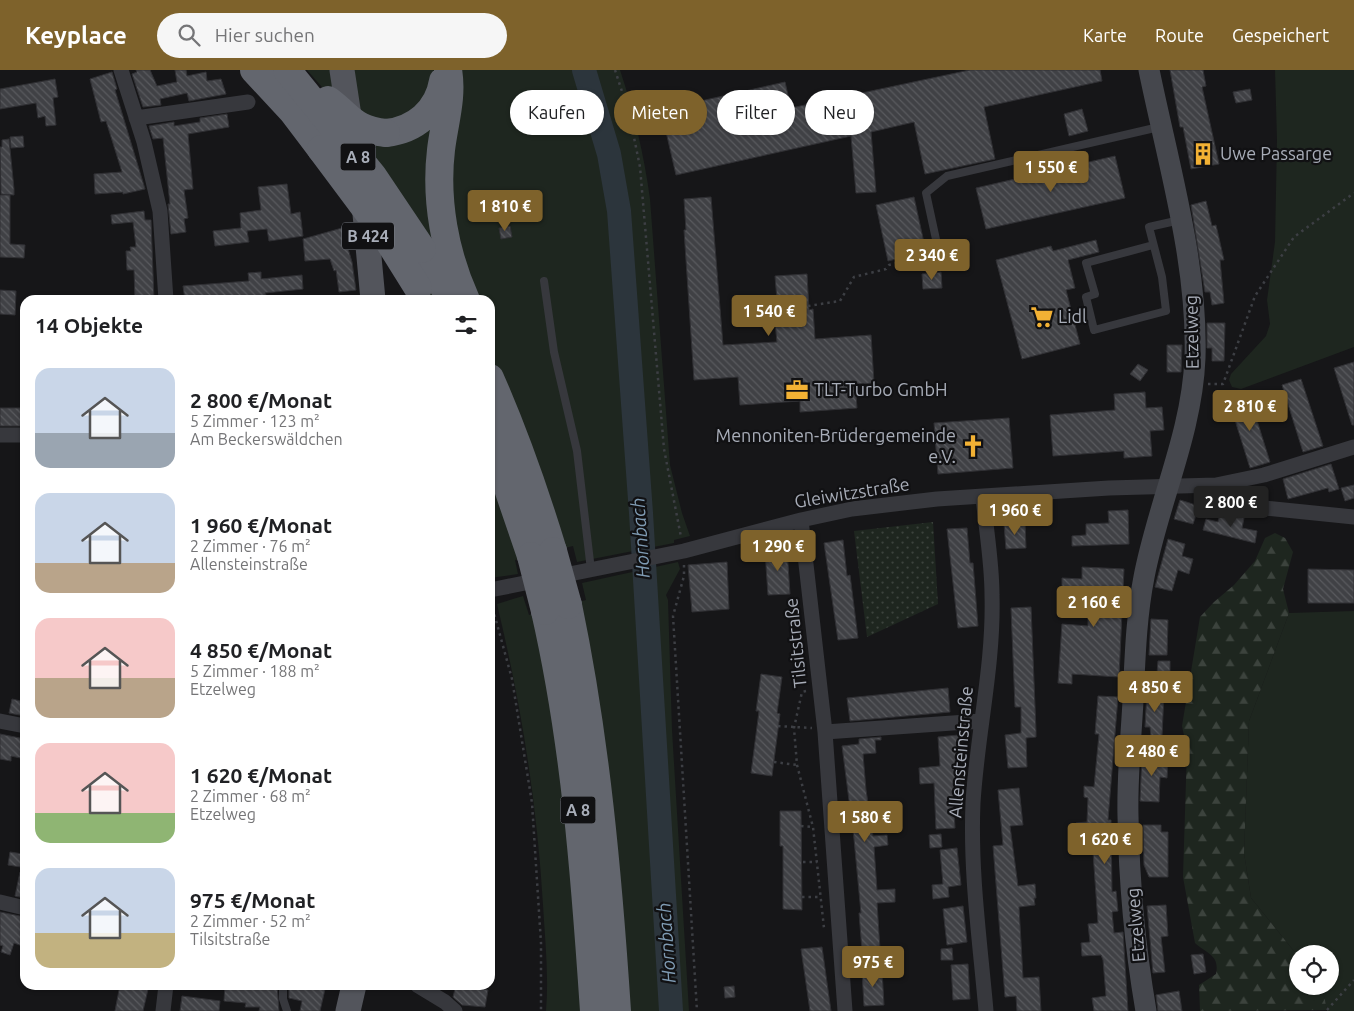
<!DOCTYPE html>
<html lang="de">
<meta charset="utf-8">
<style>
body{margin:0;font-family:Ubuntu,sans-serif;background:#f6f6f6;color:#202124;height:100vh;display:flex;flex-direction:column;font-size:19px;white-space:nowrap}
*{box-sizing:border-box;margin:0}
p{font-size:16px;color:#757577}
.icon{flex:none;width:28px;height:28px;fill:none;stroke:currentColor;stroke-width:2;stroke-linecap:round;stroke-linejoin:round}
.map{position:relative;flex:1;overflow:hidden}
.sheet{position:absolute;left:20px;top:225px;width:475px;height:695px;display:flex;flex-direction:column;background:#fff;border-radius:15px;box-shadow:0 1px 4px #0004}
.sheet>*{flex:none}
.guide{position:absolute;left:510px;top:20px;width:475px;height:45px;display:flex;gap:10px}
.fabs{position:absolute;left:1289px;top:875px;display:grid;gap:10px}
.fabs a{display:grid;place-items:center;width:50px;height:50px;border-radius:50%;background:#fff;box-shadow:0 1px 4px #0004;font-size:25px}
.price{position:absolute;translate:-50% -42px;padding:0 11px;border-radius:5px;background:#7e622b;color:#fff;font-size:16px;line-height:32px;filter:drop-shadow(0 1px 2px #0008)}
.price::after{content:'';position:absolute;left:50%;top:30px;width:15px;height:11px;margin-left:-8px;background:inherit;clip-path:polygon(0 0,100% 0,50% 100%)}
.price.current{background:#222;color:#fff}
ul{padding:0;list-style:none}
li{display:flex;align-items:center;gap:15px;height:125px;padding:0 15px}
li span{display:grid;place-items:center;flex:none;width:140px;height:100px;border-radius:15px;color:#555}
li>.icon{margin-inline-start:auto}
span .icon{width:60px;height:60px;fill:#fffc;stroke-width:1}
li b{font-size:21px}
h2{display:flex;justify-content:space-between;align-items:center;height:60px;padding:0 15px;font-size:21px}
.tag{padding:0 18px;border-radius:22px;background:#fff;box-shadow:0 1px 4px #0004;font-size:18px;line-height:45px}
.tag.current{background:#7e622b;color:#fff}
header{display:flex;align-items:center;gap:30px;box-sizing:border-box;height:70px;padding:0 25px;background:#7e622b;color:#fff}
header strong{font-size:24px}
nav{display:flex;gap:28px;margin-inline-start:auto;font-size:18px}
.search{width:350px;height:45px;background:#f6f6f6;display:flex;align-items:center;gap:12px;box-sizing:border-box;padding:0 18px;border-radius:28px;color:#757577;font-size:19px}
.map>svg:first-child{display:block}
.grass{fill:#1e261f}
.forest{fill:url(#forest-firs)}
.park{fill:url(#park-dots)}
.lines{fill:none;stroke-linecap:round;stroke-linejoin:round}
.river{stroke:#2c353c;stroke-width:24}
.building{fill:url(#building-back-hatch);stroke:#303034}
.path{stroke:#3d3f44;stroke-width:2.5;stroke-dasharray:2.5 4;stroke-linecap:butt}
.lane{stroke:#37383d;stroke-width:8}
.street{stroke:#37383d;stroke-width:15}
.secondary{stroke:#45474d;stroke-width:21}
.primary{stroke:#53555c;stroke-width:25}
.highway{stroke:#63666e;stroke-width:28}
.highway-bridge{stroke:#63666e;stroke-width:28}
.labels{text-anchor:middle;stroke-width:4.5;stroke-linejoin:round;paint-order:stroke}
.shield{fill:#111113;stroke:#7b7e86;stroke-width:1}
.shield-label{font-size:16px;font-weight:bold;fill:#a8adb8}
.poi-label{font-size:18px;fill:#a8adb8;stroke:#111113;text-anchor:start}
.street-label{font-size:18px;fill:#a8adb8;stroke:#111113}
.water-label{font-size:19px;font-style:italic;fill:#7f9bb3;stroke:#111113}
</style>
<header>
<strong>Keyplace</strong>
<div class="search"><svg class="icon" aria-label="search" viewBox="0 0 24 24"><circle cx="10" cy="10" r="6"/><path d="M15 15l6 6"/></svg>Hier suchen</div>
<nav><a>Karte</a><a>Route</a><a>Gespeichert</a></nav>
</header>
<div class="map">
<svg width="1354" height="941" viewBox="0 0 1354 941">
<defs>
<pattern id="forest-firs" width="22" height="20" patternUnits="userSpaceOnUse" patternTransform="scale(1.25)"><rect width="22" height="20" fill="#1e261f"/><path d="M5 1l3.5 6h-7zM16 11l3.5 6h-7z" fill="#3c433d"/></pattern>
<pattern id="park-dots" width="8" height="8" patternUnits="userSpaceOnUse" patternTransform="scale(1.25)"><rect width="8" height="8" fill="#1e261f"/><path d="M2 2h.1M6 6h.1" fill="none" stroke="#3c433d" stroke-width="1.8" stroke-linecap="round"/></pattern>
<pattern id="building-back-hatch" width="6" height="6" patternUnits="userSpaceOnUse" patternTransform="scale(1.25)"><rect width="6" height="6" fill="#404145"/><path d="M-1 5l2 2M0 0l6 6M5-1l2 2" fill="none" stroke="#595a5e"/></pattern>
</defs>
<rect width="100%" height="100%" fill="#161618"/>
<path class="grass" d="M307 0H620C634 42 644 85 650 129L670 395 682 443 690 466 674 470V473L577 492 573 476 515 490 518 504 490 508V230H417L382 97 369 77 370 72Z
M1275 0H1354V277L1241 319 1232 317 1229 310 1231 304 1266 266 1270 254 1267 230 1275 172 1277 70Z
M678 492 680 499 666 525 668 530 672 660 689 941H546C549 906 545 870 543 835 537 732 521 634 497 534L523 526 529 545 586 530 582 513Z
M1354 541V941H1327L1322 916H1330V884L1297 885 1251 828 1244 783 1249 651 1289 543Z"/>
<path class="forest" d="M1275 463 1285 468 1293 482 1283 519 1289 543 1249 651 1244 783 1251 828 1297 885 1298 916H1322L1327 940 1200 941 1199 915 1216 904C1220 885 1207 884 1195 873L1183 807 1187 679 1182 656 1200 547 1214 532 1234 515 1255 491 1265 468Z"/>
<path class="park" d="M933 452 938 534 867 567 854 461Z"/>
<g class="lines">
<path class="river" d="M584 0 609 84 619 141 641 443 671 941"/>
</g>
<path class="building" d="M136 0H150L157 16 177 12 175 0H186L187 6 206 2 207 11 221 9 226 24 189 31 187 23 160 29 161 35 143 37 132 4 137 2Z
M970 0H1100L1102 11 984 37 995 89 925 104 914 52 871 62 876 122 856 123 851 66 676 105 661 40 785 12 791 38Z
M1170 0H1203L1206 16 1202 17 1219 94 1191 99 1183 57H1180Z
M112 2 117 19 115 20 145 119 123 124V122L95 124 94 104 122 102 106 51 101 52 90 9Z
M55 9 58 27 53 28 56 55 46 56 45 46 38 48 36 33 0 39V19Z
M1250 19 1252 30 1236 33 1233 22Z
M1082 39 1088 61 1069 66 1064 44Z
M227 44 229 57 188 64 193 119 184 120 188 148 184 149 186 162 171 164 168 134H170L163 68 153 69 149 56 174 52V56L200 52V48Z
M23 66 24 77 11 78 10 67Z
M9 69 14 119V125L1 124 0 77H2V70Z
M1115 86 1125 128 986 159 976 118Z
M287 114 291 144 300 142 303 166 269 171 267 159 247 161 249 172 215 176 213 161 241 158 240 143 261 140 258 117Z
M0 125H10V174L25 175 24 188 0 187Z
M711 127 723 275 777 272 774 242H778L775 206 807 204 809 240 813 239 815 269 871 265 874 313 855 314 857 338 800 342V331L740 335 738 307 694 310 684 160H686L684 129Z
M914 127 926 182 888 191 876 135Z
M1206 131 1212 156 1216 155 1224 190H1220L1224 233 1212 235 1210 222H1205L1191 135Z
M144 141 145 150H151L154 230H135L134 200H127L126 181H131L130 177H136L133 152 112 154 111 145Z
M510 156 512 167 501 169 499 158Z
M342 158 352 192 356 220 339 222 336 200 334 201 330 189 305 191 303 169Z
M1096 170 1099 182 1068 190 1075 218 1066 220 1080 274 1022 289 996 190 1051 176 1053 181Z
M261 202V209L302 205 303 219 265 223 266 225 240 228 241 230H185L183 216 249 211 248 203Z
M941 202 942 218 923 219 922 204Z
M0 220 16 221 15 245 0 244Z
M1207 253H1225L1224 291H1212V278H1207Z
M1167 275H1182L1181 302H1167Z
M1354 292V355H1352L1334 298Z
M1138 294 1148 300 1140 311 1130 304Z
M1301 309 1323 376 1303 382 1282 315Z
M1145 322 1146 338 1162 337 1164 360 1150 361 1152 386 1124 388V381L1053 386 1050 345 1115 340 1114 324Z
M1249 325 1270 392 1250 398 1229 331Z
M0 338H23V356H0Z
M1009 348 1013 398 938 404 934 353Z
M1331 394 1339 419 1329 422 1328 418 1288 429 1283 409Z
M1354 415V428L1345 431 1341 418Z
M1180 430 1199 436 1193 454 1174 449Z
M1128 440 1129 474 1072 476V466L1086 465V454L1109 453 1108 441Z
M1220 442 1244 448 1242 458 1257 461 1255 473 1203 460 1206 449 1218 452Z
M1025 452 1026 478 1006 479 1004 454Z
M967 458 970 493H973L978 556 958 558 947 459Z
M1168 469 1185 474 1182 486 1193 489 1189 504 1178 500 1172 521 1155 517Z
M843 470 847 506 850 505 858 568 838 570 824 473Z
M787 479 790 524 768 525 765 481Z
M727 492 729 539 692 542 688 495Z
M1082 497 1124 499 1119 607 1072 604V614L1058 613 1062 554 1088 556V543L1099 544 1098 522 1062 520V508L1082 509Z
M1308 499 1354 500V533H1308Z
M1031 537 1036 661V667L1026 668 1027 697 1008 698 1005 665 1021 663V637H1015L1011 538Z
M1151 549 1168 550 1167 585H1149Z
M1158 591H1170V605L1157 604Z
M761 604 782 607 777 643 780 644 772 706 751 703 759 641H756Z
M948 618 950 642 850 651 847 628Z
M1147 621 1164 622 1162 666H1151L1150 657H1145Z
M1098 626 1118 627 1108 750H1111L1112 822 1116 821 1118 841 1112 842 1114 863 1123 862 1128 941H1094L1092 928 1106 926 1103 890 1101 885 1082 886 1081 873 1090 872 1088 854 1098 853 1092 768 1077 769 1076 753 1087 752 1088 728 1084 727V716L1094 717 1099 664H1095Z
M12 629 25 632V646L9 643Z
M0 664 25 669V689L11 686V691L0 689Z
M959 665 960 683H958L961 721 953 722 955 758 936 759 934 713 920 714 919 698 940 696 938 667Z
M881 667V670H875L876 683 863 684 866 720 873 766 887 765 888 775 874 777 877 820 895 819V832L877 833 880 879 862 880 859 843H861L854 769 842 676 859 674V669Z
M1142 686 1168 687 1167 708 1160 707 1159 732 1140 731Z
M1019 718 1023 755 1010 756 1018 816 1035 814 1036 828H1034L1035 835 1019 837 1023 908 1039 907 1041 941H1017L1016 926 1005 927 993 776 1003 775 998 720Z
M780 741H801L802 840 783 839V776H780Z
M1143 755H1161V762H1168V807H1149L1144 795Z
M941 764 942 777 930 778 929 765Z
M957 778 961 815 948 817 949 827 933 829 932 815 943 814 940 780Z
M10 782 23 784 21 797 8 795Z
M20 802 25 803V828L15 826Z
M1166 835 1168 866 1161 867 1165 902 1153 903 1147 836Z
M963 836 967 872 947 875 943 839Z
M0 842 25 847V877L14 873 10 885 1 882 3 876 0 875Z
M822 877 831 941H810L801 879Z
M952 878 953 890H941V879Z
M890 883V895L879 896 878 884Z
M1203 884 1206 902 1194 904 1191 885Z
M968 894 970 929 953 930 951 895Z
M882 900 884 935 864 936 862 901Z
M120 915H149L143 941H115Z
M225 915H277L279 941H259L260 937H245L246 933 224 931Z
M289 915H326L320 941H300L302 931 289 928Z
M456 915H485L484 919 488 920 485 937 462 935 453 927Z
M734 916 735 927 725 928 724 917Z
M1179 921 1182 941H1158L1156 925Z
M182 926 220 931 219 941H180Z"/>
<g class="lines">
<path class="path" d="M615 0 629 43 640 97 664 379 681 467
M808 236 840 231 854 207 886 199 889 195 928 185 932 181
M1208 314H1223L1255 226 1294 167 1354 123
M684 495V506L673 546 697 941
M491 532 512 609 532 733 541 873V941
M806 621 802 622 794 658 797 695 813 757 824 858
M778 656 812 658
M774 692 797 695
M801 756 813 757
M803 792H817
M802 827H820
M1327 940 1354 910"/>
<path class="lane" d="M937 174 926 123 947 106 1159 57
M1153 175 1086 193 1095 224 1086 227 1094 260 1166 241 1162 207 1149 157 1180 150
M544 211 554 282 577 381 591 500
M283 915V929L287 941"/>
<path class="street" d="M121 0 144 72 160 141 166 230
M136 48 248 32
M0 365H25
M1233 412 1244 430 1255 437 1354 447
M983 427C986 459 992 492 992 525 994 595 977 664 973 733 970 802 980 872 986 941
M801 450 825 662 845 941
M490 520 684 481 801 450 852 439 937 429 1109 418 1216 415 1264 405 1354 377
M0 651 25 656
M825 662 981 651
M0 832 25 838
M417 915 445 932 455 941
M163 941 166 915"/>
<path class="secondary" d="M1146 941C1135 877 1129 810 1128 746 1127 707 1131 669 1133 631 1135 589 1136 548 1144 507 1158 433 1192 364 1195 288 1198 193 1168 93 1149 0"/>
<path class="primary" d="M342 0 351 59
M364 133 373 230
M348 941 354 915"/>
<path class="highway" d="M254 0 293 42 321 79
M448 0C453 27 444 54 441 80 435 130 445 184 466 230
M386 63C415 60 438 41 443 11
M422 179 451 230
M490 308C515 365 535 422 553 481
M490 366 531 486
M568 535C596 669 608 805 617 941
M545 541C575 672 585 807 594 941"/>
<path class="highway-bridge" d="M287 0 373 106 422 179
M328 30C351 47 354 60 386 63
M321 79 383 162 418 218
M553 481 568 535
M531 486 545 541"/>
</g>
<defs>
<symbol id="building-bare" viewBox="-9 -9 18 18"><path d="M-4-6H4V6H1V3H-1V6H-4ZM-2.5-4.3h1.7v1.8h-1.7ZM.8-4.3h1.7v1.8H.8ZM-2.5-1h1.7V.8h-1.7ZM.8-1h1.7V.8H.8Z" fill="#f2b134" stroke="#111113" stroke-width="2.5" paint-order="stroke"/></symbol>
<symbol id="supermarket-bare" viewBox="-9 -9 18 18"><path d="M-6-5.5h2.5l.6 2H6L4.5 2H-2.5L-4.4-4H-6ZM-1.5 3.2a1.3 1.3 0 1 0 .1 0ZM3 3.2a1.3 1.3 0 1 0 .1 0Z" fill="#f2b134" stroke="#111113" stroke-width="2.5" paint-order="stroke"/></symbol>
<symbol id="office-bare" viewBox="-9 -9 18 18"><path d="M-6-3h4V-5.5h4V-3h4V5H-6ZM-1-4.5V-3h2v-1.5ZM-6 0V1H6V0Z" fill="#f2b134" stroke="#111113" stroke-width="2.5" paint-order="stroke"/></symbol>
<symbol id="church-bare" viewBox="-9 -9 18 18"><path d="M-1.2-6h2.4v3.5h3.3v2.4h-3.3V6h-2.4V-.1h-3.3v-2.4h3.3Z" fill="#f2b134" stroke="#111113" stroke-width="2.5" paint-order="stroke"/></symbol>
</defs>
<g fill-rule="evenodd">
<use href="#building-bare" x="1187" y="68" width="32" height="32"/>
<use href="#supermarket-bare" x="1026" y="231" width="32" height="32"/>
<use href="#office-bare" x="781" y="304" width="32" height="32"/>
<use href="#church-bare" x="957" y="360" width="32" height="32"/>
</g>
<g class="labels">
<g class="shield">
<rect x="340.5" y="73.5" width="35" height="27" rx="4"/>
<rect x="342" y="152.5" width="52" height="27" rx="4"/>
<rect x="560.5" y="726.5" width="35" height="27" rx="4"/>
</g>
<g class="shield-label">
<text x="358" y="93">A 8</text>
<text x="368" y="172">B 424</text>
<text x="578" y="746">A 8</text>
</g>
<g class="poi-label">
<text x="1220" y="90">Uwe Passarge</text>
<text x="1058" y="253">Lidl</text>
<text x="814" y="326">TLT-Turbo GmbH</text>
<text x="956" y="372" text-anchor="end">Mennoniten-Brüdergemeinde<tspan x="956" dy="21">e.V.</tspan></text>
</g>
<g class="street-label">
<text transform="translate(1192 262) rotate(-91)" y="6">Etzelweg</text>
<text transform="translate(852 423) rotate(-9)" y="6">Gleiwitzstraße</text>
<text transform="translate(796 573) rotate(-96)" y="6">Tilsitstraße</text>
<text transform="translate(961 682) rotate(-85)" y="6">Allensteinstraße</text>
<text transform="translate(1136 855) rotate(-95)" y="6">Etzelweg</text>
</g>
<g class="water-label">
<text transform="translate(640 468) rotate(-94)" y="7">Hornbach</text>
<text transform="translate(666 873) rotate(-94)" y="7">Hornbach</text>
</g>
</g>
</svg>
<div class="fabs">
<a><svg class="icon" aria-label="locate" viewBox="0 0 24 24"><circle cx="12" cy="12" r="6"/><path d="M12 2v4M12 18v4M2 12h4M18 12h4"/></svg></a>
</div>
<b class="price" style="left:1051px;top:123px">1 550 €</b>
<b class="price" style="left:505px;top:162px">1 810 €</b>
<b class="price" style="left:932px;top:211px">2 340 €</b>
<b class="price" style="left:769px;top:267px">1 540 €</b>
<b class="price" style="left:1250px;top:362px">2 810 €</b>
<b class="price current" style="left:1231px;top:458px">2 800 €</b>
<b class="price" style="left:1015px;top:466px">1 960 €</b>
<b class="price" style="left:778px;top:502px">1 290 €</b>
<b class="price" style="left:1094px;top:558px">2 160 €</b>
<b class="price" style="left:1155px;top:643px">4 850 €</b>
<b class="price" style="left:1152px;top:707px">2 480 €</b>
<b class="price" style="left:865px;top:773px">1 580 €</b>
<b class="price" style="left:1105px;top:795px">1 620 €</b>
<b class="price" style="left:873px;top:918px">975 €</b>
<div class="guide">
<a class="tag">Kaufen</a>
<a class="tag current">Mieten</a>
<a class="tag">Filter</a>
<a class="tag">Neu</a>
</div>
<section class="sheet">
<h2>14 Objekte<svg class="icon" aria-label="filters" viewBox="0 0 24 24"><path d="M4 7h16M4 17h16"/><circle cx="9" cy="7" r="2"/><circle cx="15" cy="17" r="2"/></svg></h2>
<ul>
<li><span style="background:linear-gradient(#c9d6e8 65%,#9aa5b1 0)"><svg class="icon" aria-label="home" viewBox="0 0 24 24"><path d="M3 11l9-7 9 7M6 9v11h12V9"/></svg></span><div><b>2 800 €/Monat</b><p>5 Zimmer · 123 m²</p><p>Am Beckerswäldchen</p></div></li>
<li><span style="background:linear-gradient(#c9d6e8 70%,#b9a48a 0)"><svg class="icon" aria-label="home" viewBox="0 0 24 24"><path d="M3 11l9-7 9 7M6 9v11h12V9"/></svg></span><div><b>1 960 €/Monat</b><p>2 Zimmer · 76 m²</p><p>Allensteinstraße</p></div></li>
<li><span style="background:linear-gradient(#f6c9c9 60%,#b9a48a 0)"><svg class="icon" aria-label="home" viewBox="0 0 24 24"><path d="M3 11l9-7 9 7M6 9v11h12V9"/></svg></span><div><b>4 850 €/Monat</b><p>5 Zimmer · 188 m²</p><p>Etzelweg</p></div></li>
<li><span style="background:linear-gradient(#f6c9c9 70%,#8fb573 0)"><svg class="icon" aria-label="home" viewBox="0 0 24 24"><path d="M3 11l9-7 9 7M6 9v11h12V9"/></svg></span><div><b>1 620 €/Monat</b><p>2 Zimmer · 68 m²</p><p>Etzelweg</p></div></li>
<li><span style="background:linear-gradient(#c9d6e8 65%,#c2b280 0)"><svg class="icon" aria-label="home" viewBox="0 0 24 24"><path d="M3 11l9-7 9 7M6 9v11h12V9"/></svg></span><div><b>975 €/Monat</b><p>2 Zimmer · 52 m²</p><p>Tilsitstraße</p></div></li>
</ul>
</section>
</div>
